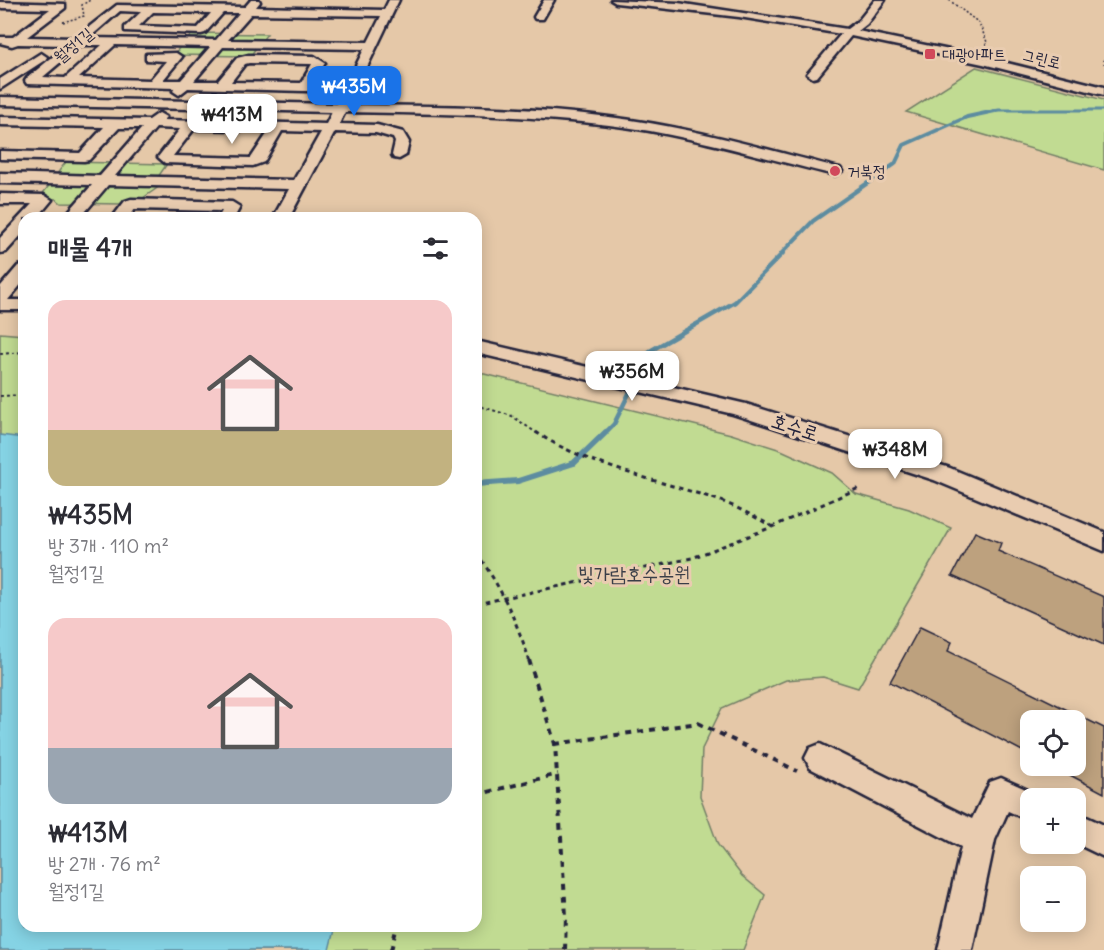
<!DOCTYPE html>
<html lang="ko">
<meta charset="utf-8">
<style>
body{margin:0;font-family:Delius,"Poor Story",sans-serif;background:#f7f7f7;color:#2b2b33;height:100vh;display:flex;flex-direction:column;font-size:22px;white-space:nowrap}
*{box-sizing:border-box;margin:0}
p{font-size:20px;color:#7c7c81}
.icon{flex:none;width:33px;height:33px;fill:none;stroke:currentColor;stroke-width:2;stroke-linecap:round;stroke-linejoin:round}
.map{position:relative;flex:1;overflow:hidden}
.sheet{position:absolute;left:18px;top:212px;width:464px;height:720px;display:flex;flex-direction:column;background:#fff;border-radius:18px;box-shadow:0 3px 15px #0003}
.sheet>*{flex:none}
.buttons{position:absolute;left:1020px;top:710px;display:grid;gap:12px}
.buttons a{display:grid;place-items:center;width:66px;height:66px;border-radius:12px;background:#fff;box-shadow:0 3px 15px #0003;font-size:30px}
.price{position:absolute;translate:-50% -51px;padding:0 14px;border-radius:12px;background:#fff;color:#222;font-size:20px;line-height:39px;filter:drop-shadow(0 2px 3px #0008)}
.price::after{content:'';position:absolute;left:50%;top:36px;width:18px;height:14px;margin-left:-9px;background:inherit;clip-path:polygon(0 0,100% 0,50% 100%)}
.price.on{background:#1a73e8;color:#fff}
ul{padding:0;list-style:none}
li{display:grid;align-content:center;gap:12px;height:318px;padding:0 30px}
li span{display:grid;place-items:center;height:186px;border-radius:18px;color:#555}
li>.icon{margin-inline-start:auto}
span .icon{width:108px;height:108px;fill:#fffc;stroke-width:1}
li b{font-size:26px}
h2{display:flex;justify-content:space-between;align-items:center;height:72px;padding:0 30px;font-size:26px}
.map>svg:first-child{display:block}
.green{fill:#c1db92;stroke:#727e66;stroke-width:1.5}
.water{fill:#85d3e4;stroke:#5d8ca0;stroke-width:1.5}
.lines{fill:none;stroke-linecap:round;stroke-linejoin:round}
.stream-far3{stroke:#5d8ca0;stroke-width:3}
.stream-far2{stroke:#5d8ca0;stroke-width:4}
.stream-far1{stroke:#5d8ca0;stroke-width:4.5}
.stream{stroke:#5d8ca0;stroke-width:6}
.building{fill:#bda17e;stroke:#22223b;stroke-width:1.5}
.minor-casing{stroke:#22223b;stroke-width:5}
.path-far3{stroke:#22223b;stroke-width:1.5;stroke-dasharray:2 2;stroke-linecap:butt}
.path-far2{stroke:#22223b;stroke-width:2;stroke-dasharray:3 3;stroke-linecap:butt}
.path-far1{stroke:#22223b;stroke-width:3;stroke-dasharray:4.5 4.5;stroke-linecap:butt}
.path{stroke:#22223b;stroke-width:4;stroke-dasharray:6 6;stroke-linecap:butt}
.minor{fill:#e9ccb0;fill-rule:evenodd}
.poi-dot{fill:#d1495b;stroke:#e9ccb0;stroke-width:2}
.labels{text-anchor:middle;stroke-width:6;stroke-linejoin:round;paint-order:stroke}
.far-street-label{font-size:16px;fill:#22223b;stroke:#e9ccb0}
.far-poi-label{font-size:16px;fill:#22223b;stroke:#e9ccb0;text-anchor:start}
.street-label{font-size:20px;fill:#22223b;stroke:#e9ccb0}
.park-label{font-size:20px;fill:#3a3e48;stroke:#e9ccb0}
</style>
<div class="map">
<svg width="1104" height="950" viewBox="0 0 1104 950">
<rect width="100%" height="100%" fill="#e5c8a8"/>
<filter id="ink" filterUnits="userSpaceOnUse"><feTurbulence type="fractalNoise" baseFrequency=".0167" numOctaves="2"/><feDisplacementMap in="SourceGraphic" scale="12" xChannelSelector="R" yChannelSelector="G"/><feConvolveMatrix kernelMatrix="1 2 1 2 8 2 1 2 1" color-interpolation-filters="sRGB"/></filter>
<g filter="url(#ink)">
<path class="green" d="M193 33 267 34 250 56 173 55Z
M976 67 1104 100V170L906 112Z
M66 162 167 164 153 184H163L140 200H127L120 204 61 203 56 199 39 198C50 186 56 174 66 162Z
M0 333 24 335V926H476V372L731 434 781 450 832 473 856 494 909 509 951 528 858 688 823 677 786 680 722 708 702 749 700 796 718 845 742 876 765 895 743 950H0Z"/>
<path class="water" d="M0 435 24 438V926H335L329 950H0Z"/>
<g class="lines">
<path class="stream-far3" d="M988 112 999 110H1104"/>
<path class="stream-far2" d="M781 254 813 221 895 164 904 145 967 117 995 111"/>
<path class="stream-far1" d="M604 434 614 424 650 351 735 302 783 253"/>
<path class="stream" d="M476 484 518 481 574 463 606 432"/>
</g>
<path class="building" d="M975 532 1001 543 998 551 1104 597V645L952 576Z
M920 627 952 642 948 651 1104 728V793L1051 765H1076V720H1030V755L890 682Z"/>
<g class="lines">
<defs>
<path id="minor" d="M251 0H259L260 2 256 7 384 10 389 0H399L349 105C436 106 523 106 609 117 687 126 764 149 840 168L842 171 835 175C760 157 686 134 609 125 521 114 433 114 345 112L339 124 377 125 403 132 409 142 406 155 399 159 394 158 392 155 395 142 393 138 376 133 335 132 289 218H273L289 189 108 185 80 218H63L92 185 0 183V173L100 176 142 128H119L89 160 84 161 0 159V151L80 153 104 127 0 125V117L149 120 159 113 166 117 163 120 326 124 332 112 0 105V97L336 104 343 92 188 88 179 95 173 91 175 88 27 84 25 81 27 78 67 45 18 44 12 46 0 43V37H13L50 9 0 8V2L65 4V8L27 37 75 38 117 5 245 7ZM120 11 141 12 125 27V31L201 34 205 33 223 13H239L216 40 89 38ZM153 12 211 13 198 28 139 26ZM251 14 381 16 368 42 228 40ZM81 45H102L65 78 43 77ZM115 45 210 47 181 80H163L182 57 176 53 146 54V60L166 61 150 80 79 78ZM223 47 364 49 347 84 313 83 325 63 314 56 249 55 237 58 218 81H194ZM249 63 311 64H312L301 83 231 82 245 64ZM156 128 180 129 158 157 165 163 253 166 264 162 282 131 321 132 294 180 115 176ZM194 129 269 131 251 158 173 156Z
M544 0H554L543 19H535L534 17Z
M611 0 678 3 847 29 859 20 875 0H885L867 24 858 31 983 57 1104 87V95L983 64 851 36 817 77 813 78 807 74 841 34 739 17 616 3Z
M41 53 47 57 45 60 0 89V79Z
M0 194 44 195 52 200 37 218H24V232L6 252 0 253V238L32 204H0Z
M131 199 232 202 240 207 234 218H218L222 211 135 209 129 218H112L125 201Z
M24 265V281L8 300H24V310H0V287L18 266Z
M476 341 746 404 950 468 1104 532V551L934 480 733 414 476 353Z
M820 744 972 819 990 782 1001 778 1041 796 1042 798H1030V821L1008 811 995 840 972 950H938L961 847 810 768 805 758 810 748Z
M1076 812 1104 825V857L1075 843Z"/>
</defs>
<use href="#minor" class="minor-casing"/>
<path class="path-far3" d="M949 0 979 23 987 42 984 49
M63 22 84 16 82 5 90 0
M1104 59V64"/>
<path class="path-far2" d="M0 354 24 352
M0 396 24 395
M476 405 512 416 538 434"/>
<path class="path-far1" d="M536 432C583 465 662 481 718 500 736 506 754 517 772 526
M476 553C500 584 518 625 530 662
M476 604 692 558 772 527 859 488"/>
<path class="path" d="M529 660 555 744 566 916 565 950
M555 744 698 723 797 771
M476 795 558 774
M391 950 397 926"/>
<use href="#minor" class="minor"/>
</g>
</g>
<g class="poi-dot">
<rect x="924" y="48" width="12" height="12" rx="3"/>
<circle cx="835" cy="171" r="6"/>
</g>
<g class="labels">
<g class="far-street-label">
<text transform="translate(73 45) rotate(-40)" y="6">월정1길</text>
<text transform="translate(1042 58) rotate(14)" y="6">그린로</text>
</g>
<g class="far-poi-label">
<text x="942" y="60">대광아파트</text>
<text x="847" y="177">거북정</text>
</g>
<g class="street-label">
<text transform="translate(795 427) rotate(18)" y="7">호수로</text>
</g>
<g class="park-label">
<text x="634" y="581">빛가람호수공원</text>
</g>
</g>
</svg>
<div class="buttons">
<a><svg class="icon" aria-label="locate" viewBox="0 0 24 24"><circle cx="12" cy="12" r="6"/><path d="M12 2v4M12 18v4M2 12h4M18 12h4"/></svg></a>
<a>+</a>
<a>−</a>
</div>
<b class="price on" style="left:354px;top:117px">₩435M</b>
<b class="price" style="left:232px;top:145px">₩413M</b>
<b class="price" style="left:632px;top:402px">₩356M</b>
<b class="price" style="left:895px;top:480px">₩348M</b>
<section class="sheet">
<h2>매물 4개<svg class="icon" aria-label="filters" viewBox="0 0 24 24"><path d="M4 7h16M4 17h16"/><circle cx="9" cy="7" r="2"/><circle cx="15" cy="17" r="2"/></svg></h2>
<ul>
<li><span style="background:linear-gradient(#f6c9c9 70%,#c2b280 0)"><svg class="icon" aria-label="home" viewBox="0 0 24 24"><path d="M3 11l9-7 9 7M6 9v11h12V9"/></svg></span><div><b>₩435M</b><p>방 3개 · 110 m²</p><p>월정1길</p></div></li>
<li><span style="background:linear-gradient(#f6c9c9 70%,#9aa5b1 0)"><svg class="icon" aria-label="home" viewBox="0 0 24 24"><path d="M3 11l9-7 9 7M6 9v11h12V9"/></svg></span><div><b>₩413M</b><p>방 2개 · 76 m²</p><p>월정1길</p></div></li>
</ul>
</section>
</div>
